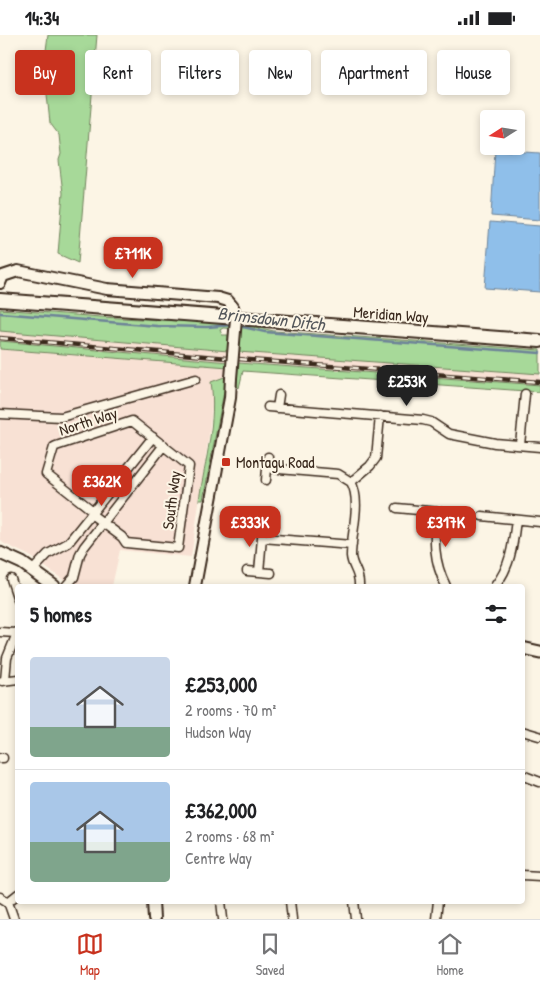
<!DOCTYPE html>
<meta charset="utf-8">
<style>
body{margin:0;font-family:"Patrick Hand",sans-serif;background:#f2f2f2;color:#202124;height:100vh;display:flex;flex-direction:column;font-size:19px;white-space:nowrap}
*{box-sizing:border-box;margin:0}
p{font-size:16px;color:#757577}
.icon{flex:none;width:28px;height:28px;fill:none;stroke:currentColor;stroke-width:2;stroke-linecap:round;stroke-linejoin:round}
.map{position:relative;flex:1;overflow:hidden}
.panel{position:absolute;left:15px;top:549px;width:510px;height:320px;display:flex;flex-direction:column;background:#fff;border-radius:5px;box-shadow:0 2px 8px #0003}
.panel>*{flex:none}
.guide{position:absolute;left:15px;top:15px;width:510px;height:45px;display:flex;gap:10px}
.needle{width:32px;rotate:258deg}
.tools{position:absolute;left:480px;top:75px;display:grid;gap:10px}
.tools a{display:grid;place-items:center;width:45px;height:45px;border-radius:5px;background:#fff;box-shadow:0 2px 8px #0003;font-size:25px}
.price{position:absolute;translate:-50% -42px;padding:0 11px;border-radius:10px;background:#c8321e;color:#fff;font-size:16px;line-height:32px;filter:drop-shadow(0 1px 2px #0008)}
.price::after{content:'';position:absolute;left:50%;top:30px;width:15px;height:11px;margin-left:-8px;background:inherit;clip-path:polygon(0 0,100% 0,50% 100%)}
.price.active{background:#222;color:#fff}
ul{padding:0;list-style:none}
li{display:flex;align-items:center;gap:15px;height:125px;padding:0 15px}
li+li{border-top:1px solid #e0e0e0}
li span{display:grid;place-items:center;flex:none;width:140px;height:100px;border-radius:5px;color:#555}
li>.icon{margin-inline-start:auto}
span .icon{width:60px;height:60px;fill:#fffc;stroke-width:1}
li b{font-size:21px}
h2{display:flex;justify-content:space-between;align-items:center;height:60px;padding:0 15px;font-size:21px}
.chip{padding:0 18px;border-radius:5px;background:#fff;box-shadow:0 2px 8px #0003;font-size:18px;line-height:45px}
.chip.active{background:#c8321e;color:#fff}
.status{display:flex;justify-content:space-between;align-items:center;height:35px;padding:0 25px;background:#fff;direction:ltr}
.status svg{height:14px;fill:currentColor}
.tabs{display:flex;justify-content:space-around;align-items:center;height:70px;border-top:1px solid #e0e0e0;background:#fff;font-size:14px;color:#757577}
.tabs a{display:grid;justify-items:center;gap:2px}
.tabs .active{color:#c8321e}
.map>svg:first-child{display:block}
.built{fill:#f8e1d4}
.green{fill:#a7d999;stroke:#71825c}
.water{fill:#8fbfea;stroke:#6d8398}
.lines{fill:none;stroke-linecap:round;stroke-linejoin:round}
.stream{stroke:#6d8398;stroke-width:2.5}
.minor-casing{stroke:#3b2a1e;stroke-width:11}
.tertiary-casing{stroke:#3b2a1e;stroke-width:14}
.secondary-casing{stroke:#3b2a1e;stroke-width:15}
.primary-casing{stroke:#3b2a1e;stroke-width:16}
.minor{stroke:#fcf5e5;stroke-width:8}
.tertiary{stroke:#fcf5e5;stroke-width:10}
.secondary{stroke:#fcf5e5;stroke-width:11}
.primary{stroke:#fcf5e5;stroke-width:12}
.rail-casing{stroke:#3b2a1e;stroke-width:4.5}
.rail{stroke:#fcf5e5;stroke-width:2.5;stroke-dasharray:8;stroke-linecap:butt}
.tertiary-bridge-casing{stroke:#3b2a1e;stroke-width:14;stroke-linecap:butt}
.tertiary-bridge{stroke:#fcf5e5;stroke-width:10}
.poi-dot{fill:#c8321e;stroke:#fcf5e5;stroke-width:2}
.labels{text-anchor:middle;stroke-width:4;stroke-linejoin:round;paint-order:stroke}
.street-label{font-size:16px;fill:#3b2a1e;stroke:#fcf5e5}
.poi-label{font-size:16px;fill:#3b2a1e;stroke:#fcf5e5;text-anchor:start}
.water-label{font-size:18px;font-style:italic;fill:#54575b;stroke:#fcf5e5}
</style>
<div class="status"><b>14:34</b><svg viewBox="0 0 49 12"><path d="M0 12V9h3v3zM5 12V6h3v6zM10 12V3h3v9zM15 12V0h3v12zM26 1h20v11H26zM47 4h2v5h-2z"/></svg></div>
<div class="map">
<svg width="540" height="884" viewBox="0 0 540 884">
<rect width="100%" height="100%" fill="#fcf5e5"/>
<filter id="ink" filterUnits="userSpaceOnUse"><feTurbulence type="fractalNoise" baseFrequency=".02" numOctaves="2"/><feDisplacementMap in="SourceGraphic" scale="10" xChannelSelector="R" yChannelSelector="G"/><feConvolveMatrix kernelMatrix="1 2 1 2 8 2 1 2 1" color-interpolation-filters="sRGB"/></filter>
<g filter="url(#ink)">
<path class="built" d="M0 296 251 318 540 339V350L96 316 0 306Z
M0 314 228 332 227 341 211 348 213 362 209 400 191 522 120 515 112 551H72L30 521 3 508 0 503Z"/>
<path class="green" d="M48 0H97L78 228 58 219 63 158 59 125 61 119 59 100 50 88 44 31Z
M0 274 100 282 242 289 274 296 540 315V339L238 317 240 294 223 293 220 295 222 300H228V316L0 296Z
M0 306 228 327V332L0 314Z
M238 328 540 350V357L243 336 239 353 237 351Z
M227 341 203 465H199C205 427 217 385 211 347Z"/>
<path class="water" d="M495 115 540 118V185L491 181Z
M490 187 540 191V257L485 253Z"/>
<g class="lines">
<path class="stream" d="M0 278 157 291 207 292 233 290
M238 291 265 297 540 318"/>
<defs>
<path id="minor" d="M268 372 423 385 431 387 449 399 495 408 540 412
M277 373 279 360
M0 379 61 382 196 344
M520 410 525 359
M267 433 338 439 351 447
M266 445 268 422
M397 473 471 480
M436 477C434 504 433 526 446 551
M91 479 122 502 126 508 178 513 189 431 132 386 56 411 54 412 46 439 93 476
M482 481 540 487
M262 503 352 510
M33 535 48 519 68 508 153 402
M247 536 271 538
M259 537 263 491
M11 544 18 565
M66 551 74 542 80 519 84 512 164 410
M359 551C360 537 352 533 351 521 351 499 362 466 351 447L370 431 376 423 380 381
M495 551C511 531 513 509 516 485
M0 597 16 598
M5 645 7 623 18 596
M2 646 18 644
M522 696 539 701
M0 723H3
M522 740 540 747
M522 840 540 841
M0 862 8 867 14 884
M221 866 223 884
M290 866 292 884
M354 866 356 884
M8 867 18 859
M436 884 438 866"/>
<path id="tertiary" d="M0 248 3 241 18 236 107 254 218 263 228 266 233 272
M195 551 230 363 231 343
M153 866 154 884"/>
<path id="secondary" d="M0 518 22 528 54 551
M522 613 540 617"/>
<path id="primary" d="M0 265 540 306"/>
</defs>
<use href="#minor" class="minor-casing"/>
<use href="#tertiary" class="tertiary-casing"/>
<use href="#secondary" class="secondary-casing"/>
<use href="#primary" class="primary-casing"/>
<use href="#minor" class="minor"/>
<use href="#tertiary" class="tertiary"/>
<use href="#secondary" class="secondary"/>
<use href="#primary" class="primary"/>
<defs>
<path id="rail" d="M0 303 250 325 540 347"/>
</defs>
<use href="#rail" class="rail-casing"/>
<use href="#rail" class="rail"/>
<defs>
<path id="tertiary-bridge" d="M231 343 236 284 233 272"/>
</defs>
<use href="#tertiary-bridge" class="tertiary-bridge-casing"/>
<use href="#tertiary-bridge" class="tertiary-bridge"/>
</g>
</g>
<rect class="poi-dot" x="221" y="422" width="10" height="10" rx="2.5"/>
<g class="labels">
<g class="street-label">
<text transform="translate(391 279) rotate(4)" y="6">Meridian Way</text>
<text transform="translate(88 386) rotate(-18)" y="6">North Way</text>
<text transform="translate(171 465) rotate(-83)" y="6">South Way</text>
</g>
<g class="poi-label">
<text x="236" y="433">Montagu Road</text>
</g>
<g class="water-label">
<text transform="translate(271 284) rotate(6)" y="6">Brimsdown Ditch</text>
</g>
</g>
</svg>
<div class="tools">
<a><svg class="needle" viewBox="-14 -14 28 28"><path d="M0-13l5 13h-10z" fill="#e53935"/><path d="M0 13l5-13h-10z" fill="#757577"/></svg></a>
</div>
<b class="price" style="left:133px;top:244px">£711K</b>
<b class="price active" style="left:407px;top:372px">£253K</b>
<b class="price" style="left:102px;top:472px">£362K</b>
<b class="price" style="left:250px;top:513px">£333K</b>
<b class="price" style="left:446px;top:513px">£317K</b>
<div class="guide">
<a class="chip active">Buy</a>
<a class="chip">Rent</a>
<a class="chip">Filters</a>
<a class="chip">New</a>
<a class="chip">Apartment</a>
<a class="chip">House</a>
</div>
<section class="panel">
<h2>5 homes<svg class="icon" aria-label="filters" viewBox="0 0 24 24"><path d="M4 7h16M4 17h16"/><circle cx="9" cy="7" r="2"/><circle cx="15" cy="17" r="2"/></svg></h2>
<ul>
<li><span style="background:linear-gradient(#c9d6e8 70%,#7fa58c 0)"><svg class="icon" aria-label="home" viewBox="0 0 24 24"><path d="M3 11l9-7 9 7M6 9v11h12V9"/></svg></span><div><b>£253,000</b><p>2 rooms · 70 m²</p><p>Hudson Way</p></div></li>
<li><span style="background:linear-gradient(#a9c7e8 60%,#7fa58c 0)"><svg class="icon" aria-label="home" viewBox="0 0 24 24"><path d="M3 11l9-7 9 7M6 9v11h12V9"/></svg></span><div><b>£362,000</b><p>2 rooms · 68 m²</p><p>Centre Way</p></div></li>
</ul>
</section>
</div>
<nav class="tabs">
<a class="active"><svg class="icon" aria-label="map" viewBox="0 0 24 24"><path d="M3 6l6-2 6 2 6-2v14l-6 2-6-2-6 2zM9 4v14M15 6v14"/></svg>Map</a>
<a><svg class="icon" aria-label="saved" viewBox="0 0 24 24"><path d="M7 4h10v16l-5-4-5 4z"/></svg>Saved</a>
<a><svg class="icon" aria-label="home" viewBox="0 0 24 24"><path d="M3 11l9-7 9 7M6 9v11h12V9"/></svg>Home</a>
</nav>
